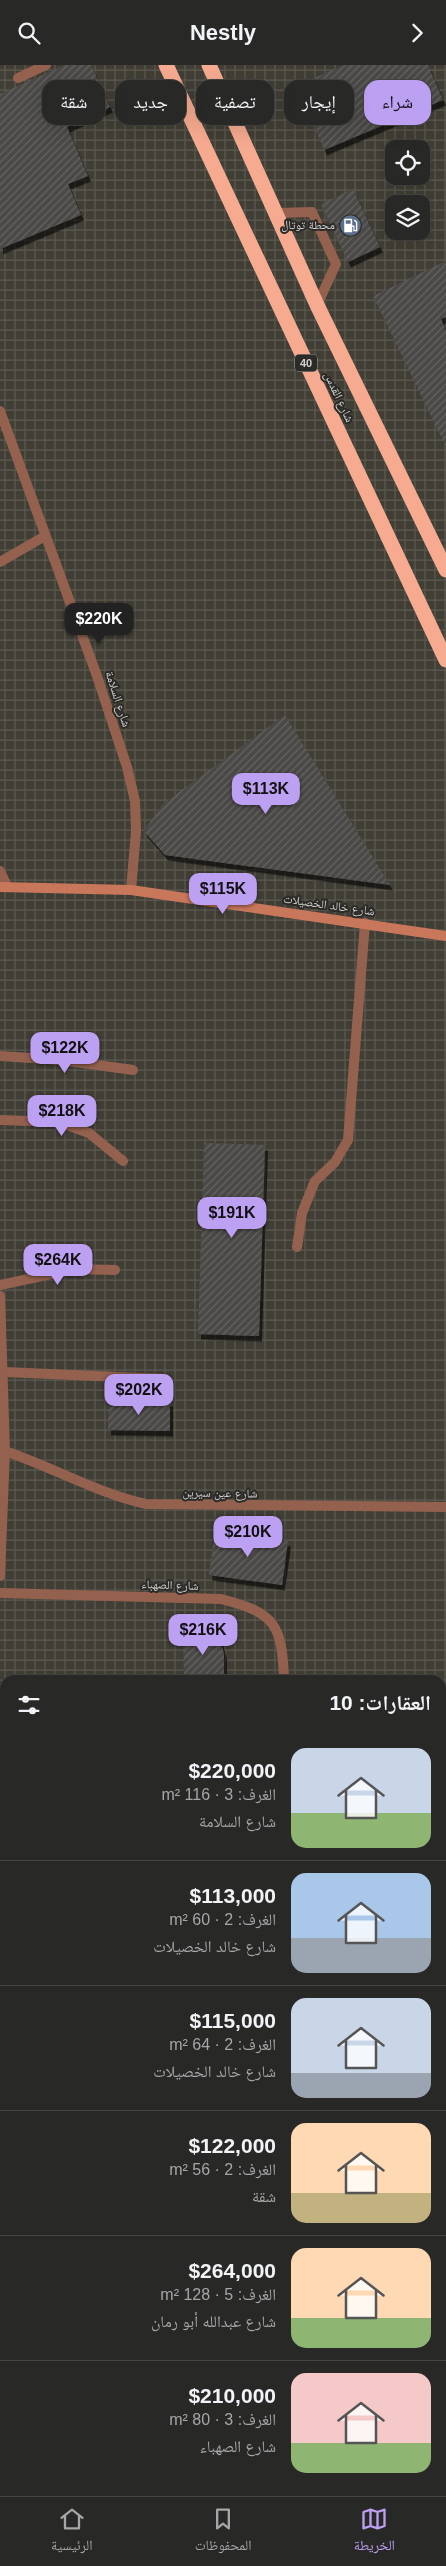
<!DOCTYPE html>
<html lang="ar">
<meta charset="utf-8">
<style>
body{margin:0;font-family:Arial,"Noto Naskh Arabic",sans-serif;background:#30302e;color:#f1f3f6;direction:rtl;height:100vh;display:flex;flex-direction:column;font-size:19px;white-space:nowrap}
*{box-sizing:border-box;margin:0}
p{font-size:16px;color:#a5a6a7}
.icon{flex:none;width:28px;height:28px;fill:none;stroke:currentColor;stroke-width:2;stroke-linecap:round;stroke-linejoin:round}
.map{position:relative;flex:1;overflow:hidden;direction:ltr}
.sheet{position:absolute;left:0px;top:1610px;width:446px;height:821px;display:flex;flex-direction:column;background:#282826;border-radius:15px 15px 0 0;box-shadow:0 5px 20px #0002,0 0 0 1px #444443;direction:rtl}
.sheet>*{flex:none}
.hud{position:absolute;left:15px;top:15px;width:416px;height:45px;direction:rtl;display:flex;gap:10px}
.tools{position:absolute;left:385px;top:75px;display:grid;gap:10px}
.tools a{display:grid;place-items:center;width:45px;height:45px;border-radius:10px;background:#282826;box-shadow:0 5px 20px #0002,0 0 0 1px #444443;font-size:25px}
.price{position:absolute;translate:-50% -42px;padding:0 11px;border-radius:10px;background:#bca0f2;color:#111;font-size:16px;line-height:32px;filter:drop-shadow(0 1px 2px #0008)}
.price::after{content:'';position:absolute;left:50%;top:30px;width:15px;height:11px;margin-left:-8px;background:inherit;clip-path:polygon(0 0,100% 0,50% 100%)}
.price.active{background:#222;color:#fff}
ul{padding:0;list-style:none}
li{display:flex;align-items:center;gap:15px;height:125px;padding:0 15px}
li+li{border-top:1px solid #444443}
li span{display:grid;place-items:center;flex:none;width:140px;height:100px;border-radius:15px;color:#555}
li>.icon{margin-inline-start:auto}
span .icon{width:60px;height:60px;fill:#fffc;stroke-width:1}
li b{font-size:21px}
h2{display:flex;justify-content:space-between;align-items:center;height:60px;padding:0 15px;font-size:21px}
.tag{padding:0 18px;border-radius:15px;background:#282826;box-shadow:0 5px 20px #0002,0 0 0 1px #444443;font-size:18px;line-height:45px}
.tag.active{background:#bca0f2;color:#111}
header{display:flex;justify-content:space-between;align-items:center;height:65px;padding:0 15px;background:#282826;font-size:22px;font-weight:800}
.menu{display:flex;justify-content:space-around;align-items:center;height:70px;border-top:1px solid #444443;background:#282826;font-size:14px;color:#a5a6a7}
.menu a{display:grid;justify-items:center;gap:2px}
.menu .active{color:#bca0f2}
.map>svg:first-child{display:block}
.industrial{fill:url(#industrial-grid);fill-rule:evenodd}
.building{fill:url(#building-hatch);filter:url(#shadow)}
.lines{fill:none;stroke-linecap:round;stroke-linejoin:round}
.lane{stroke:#94614f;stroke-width:10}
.street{stroke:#94614f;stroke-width:10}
.secondary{stroke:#c9775b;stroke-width:10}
.highway{stroke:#f6aa90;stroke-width:15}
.labels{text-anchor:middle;stroke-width:4;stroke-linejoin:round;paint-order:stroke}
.shield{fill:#2c2b28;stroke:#a09f9e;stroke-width:1}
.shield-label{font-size:11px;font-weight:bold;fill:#d2d1d0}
.poi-label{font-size:12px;fill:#d2d1d0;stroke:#2c2b28;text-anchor:end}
.street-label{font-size:12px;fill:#d2d1d0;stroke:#2c2b28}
</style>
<header><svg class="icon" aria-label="forward" viewBox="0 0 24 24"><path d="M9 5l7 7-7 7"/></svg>Nestly<svg class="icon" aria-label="search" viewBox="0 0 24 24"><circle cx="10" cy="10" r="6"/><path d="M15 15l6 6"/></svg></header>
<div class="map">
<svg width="446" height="2431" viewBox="0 0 446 2431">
<defs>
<pattern id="industrial-grid" width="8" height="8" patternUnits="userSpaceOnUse" patternTransform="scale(1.25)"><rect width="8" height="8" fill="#413e35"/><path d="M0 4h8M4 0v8" fill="none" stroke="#5c5951"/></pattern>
<pattern id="building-hatch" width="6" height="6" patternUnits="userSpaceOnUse" patternTransform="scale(1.25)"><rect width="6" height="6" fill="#4c4a47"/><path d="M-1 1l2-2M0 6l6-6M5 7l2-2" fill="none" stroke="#656360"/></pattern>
<filter id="shadow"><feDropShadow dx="3" dy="5.5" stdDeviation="0" flood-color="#0009"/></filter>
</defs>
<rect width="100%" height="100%" fill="#363532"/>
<path class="industrial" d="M0 0H446V2431H0ZM394 84H421V111H394ZM394 139H421V166H394ZM5 1615H441V2426H5Z"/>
<path class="building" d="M65 0H91L110 42 67 62 88 111 68 119 81 150 0 184V29Z
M345 0H428L443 35 324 85 297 20Z
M353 124 380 182 348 197 321 139Z
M446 196V252L441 254 446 266V382L373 231Z
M285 650 390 820 165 790 144 766 163 739Z
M204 1078 265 1080 259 1271 198 1269Z
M109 1335 170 1336V1366L108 1365Z
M215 1466 288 1476 282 1520 209 1510Z
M183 1563 208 1567 220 1574 224 1589V1615H184Z"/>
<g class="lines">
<path class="lane" d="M18 13 46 0
M277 148 312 147 336 199 317 240
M297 1182 302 1148 315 1116 335 1097 348 1075 365 858
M4 1307 165 1314"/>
<path class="street" d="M0 346 97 611 127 702 135 736 136 766 131 825
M0 497 45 471
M0 806 7 821
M0 991 61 995 133 1005
M0 1055 59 1057 89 1068 123 1096
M0 1220 74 1204 115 1205
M0 1231 5 1386 0 1511
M5 1386C52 1402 97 1428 146 1439L446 1442
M0 1528 221 1534C276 1548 282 1560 284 1615
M0 1752 5 1775
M441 1854H446
M0 1863 5 1865
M441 2122H446
M0 2356 5 2359
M117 2426 125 2431
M313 2431 316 2426"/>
<path class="secondary" d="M0 822 131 825 446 871
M0 2122 5 2125
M441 2364 446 2367"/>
<path class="highway" d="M166 0 446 595
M209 0 317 240 446 505"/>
</g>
<defs>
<symbol id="fuel-disc" viewBox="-11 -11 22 22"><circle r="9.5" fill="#5c6f8a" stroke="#2c2b28"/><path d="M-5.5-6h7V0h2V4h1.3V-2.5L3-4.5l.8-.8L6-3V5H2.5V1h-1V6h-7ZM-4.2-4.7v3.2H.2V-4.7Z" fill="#fff"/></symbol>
</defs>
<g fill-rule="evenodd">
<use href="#fuel-disc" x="338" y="148" width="25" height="25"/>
</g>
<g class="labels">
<rect class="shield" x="295" y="289.5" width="22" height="17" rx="4"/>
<g class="shield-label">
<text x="306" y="302">40</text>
</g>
<g class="poi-label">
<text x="335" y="164">محطة توتال</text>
</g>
<g class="street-label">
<text transform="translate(339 332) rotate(65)" y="4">شارع القدس</text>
<text transform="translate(118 634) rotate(72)" y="4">شارع السلامة</text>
<text transform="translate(329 840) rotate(8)" y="4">شارع خالد الخصيلات</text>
<text transform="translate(220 1428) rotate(1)" y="4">شارع عين سيرين</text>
<text transform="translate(170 1520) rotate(2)" y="4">شارع الصهباء</text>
</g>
</g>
</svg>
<div class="tools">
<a><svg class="icon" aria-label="locate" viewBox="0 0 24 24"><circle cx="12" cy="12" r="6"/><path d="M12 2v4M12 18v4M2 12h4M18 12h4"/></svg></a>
<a><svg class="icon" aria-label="layers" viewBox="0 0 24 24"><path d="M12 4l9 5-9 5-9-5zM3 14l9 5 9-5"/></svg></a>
</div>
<b class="price active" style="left:99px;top:580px">$220K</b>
<b class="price" style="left:266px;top:750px">$113K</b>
<b class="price" style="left:223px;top:850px">$115K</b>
<b class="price" style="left:65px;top:1009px">$122K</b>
<b class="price" style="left:62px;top:1072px">$218K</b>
<b class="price" style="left:232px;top:1174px">$191K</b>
<b class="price" style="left:58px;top:1221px">$264K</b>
<b class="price" style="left:139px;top:1351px">$202K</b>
<b class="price" style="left:248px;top:1493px">$210K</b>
<b class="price" style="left:203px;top:1591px">$216K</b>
<div class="hud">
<a class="tag active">شراء</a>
<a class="tag">إيجار</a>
<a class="tag">تصفية</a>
<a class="tag">جديد</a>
<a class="tag">شقة</a>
</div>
<section class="sheet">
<h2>العقارات: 10<svg class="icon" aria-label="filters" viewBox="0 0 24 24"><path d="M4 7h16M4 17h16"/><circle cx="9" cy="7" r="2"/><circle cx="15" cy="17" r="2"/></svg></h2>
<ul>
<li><span style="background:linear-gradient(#c9d6e8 65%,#8fb573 0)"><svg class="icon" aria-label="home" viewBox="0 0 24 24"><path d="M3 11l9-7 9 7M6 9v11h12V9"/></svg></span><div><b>$220,000</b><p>الغرف: 3 · 116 m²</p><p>شارع السلامة</p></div></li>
<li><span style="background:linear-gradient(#a9c7e8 65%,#9aa5b1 0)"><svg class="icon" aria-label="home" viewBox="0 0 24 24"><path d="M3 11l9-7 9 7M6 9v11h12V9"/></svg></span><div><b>$113,000</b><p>الغرف: 2 · 60 m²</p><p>شارع خالد الخصيلات</p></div></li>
<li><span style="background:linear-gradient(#c9d6e8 75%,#9aa5b1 0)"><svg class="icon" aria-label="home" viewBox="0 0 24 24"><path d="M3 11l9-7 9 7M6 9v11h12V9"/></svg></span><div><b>$115,000</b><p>الغرف: 2 · 64 m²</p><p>شارع خالد الخصيلات</p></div></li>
<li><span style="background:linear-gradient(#ffd9b3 70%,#c2b280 0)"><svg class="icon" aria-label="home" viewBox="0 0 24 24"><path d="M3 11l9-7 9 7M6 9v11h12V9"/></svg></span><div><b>$122,000</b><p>الغرف: 2 · 56 m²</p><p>شقة</p></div></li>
<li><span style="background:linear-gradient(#ffd9b3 70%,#8fb573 0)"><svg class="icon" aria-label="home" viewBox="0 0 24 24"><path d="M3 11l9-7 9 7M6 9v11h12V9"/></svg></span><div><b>$264,000</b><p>الغرف: 5 · 128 m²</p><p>شارع عبدالله أبو رمان</p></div></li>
<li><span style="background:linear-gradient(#f6c9c9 70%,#8fb573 0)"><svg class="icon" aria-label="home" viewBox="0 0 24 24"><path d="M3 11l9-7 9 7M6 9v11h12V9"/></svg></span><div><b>$210,000</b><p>الغرف: 3 · 80 m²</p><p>شارع الصهباء</p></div></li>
</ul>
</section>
</div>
<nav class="menu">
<a class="active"><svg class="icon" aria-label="map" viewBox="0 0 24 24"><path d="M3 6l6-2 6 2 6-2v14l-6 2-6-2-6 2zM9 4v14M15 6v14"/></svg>الخريطة</a>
<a><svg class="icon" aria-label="saved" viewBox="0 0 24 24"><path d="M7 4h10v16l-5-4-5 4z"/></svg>المحفوظات</a>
<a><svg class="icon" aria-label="home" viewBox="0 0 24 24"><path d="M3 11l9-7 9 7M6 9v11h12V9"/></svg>الرئيسية</a>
</nav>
